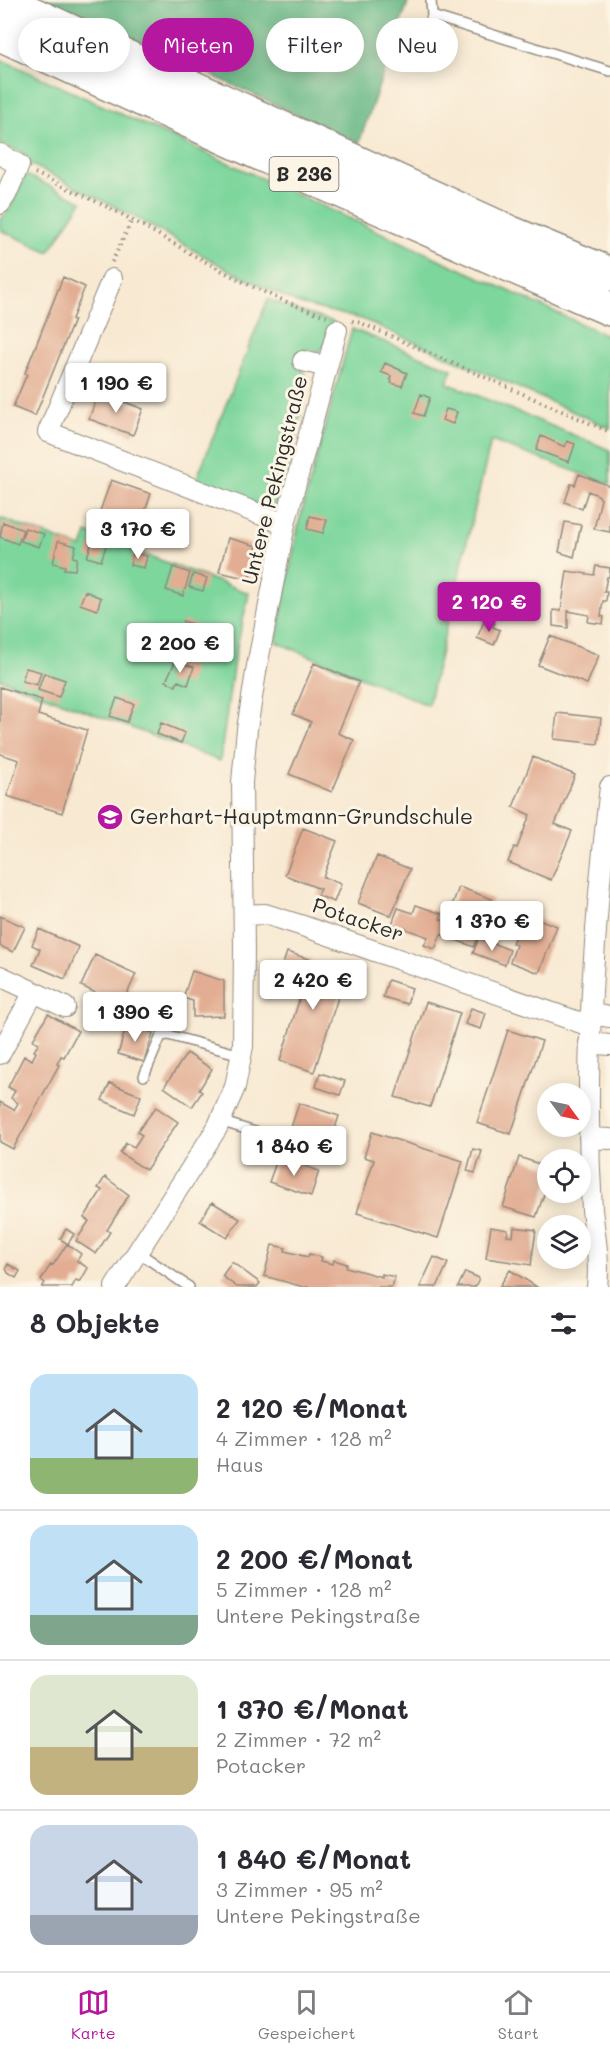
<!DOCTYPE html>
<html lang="de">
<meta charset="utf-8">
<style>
body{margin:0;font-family:Mali,sans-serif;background:#f2f2f3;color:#2b2b33;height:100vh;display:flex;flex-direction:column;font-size:22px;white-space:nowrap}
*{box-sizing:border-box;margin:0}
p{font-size:20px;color:#7c7c81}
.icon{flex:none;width:33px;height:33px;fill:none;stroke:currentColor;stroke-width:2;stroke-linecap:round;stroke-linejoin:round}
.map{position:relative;height:1287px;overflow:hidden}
.panel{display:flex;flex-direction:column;background:#fff;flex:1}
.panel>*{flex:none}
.guide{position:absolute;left:18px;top:18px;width:574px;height:54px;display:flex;gap:12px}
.needle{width:39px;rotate:123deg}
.fabs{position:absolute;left:537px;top:1083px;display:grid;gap:12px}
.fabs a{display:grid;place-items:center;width:54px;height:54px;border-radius:50%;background:#fff;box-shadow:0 3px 15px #0003;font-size:30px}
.price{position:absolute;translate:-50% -51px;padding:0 14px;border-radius:6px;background:#fff;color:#222;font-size:20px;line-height:39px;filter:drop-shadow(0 2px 3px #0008)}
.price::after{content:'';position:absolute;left:50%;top:36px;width:18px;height:14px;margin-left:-9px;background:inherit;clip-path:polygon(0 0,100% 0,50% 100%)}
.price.current{background:#b5179e;color:#fff}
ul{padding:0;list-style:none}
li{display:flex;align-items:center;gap:18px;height:150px;padding:0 30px}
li+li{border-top:2px solid #e1e1e2}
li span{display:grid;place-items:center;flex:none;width:168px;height:120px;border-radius:18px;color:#555}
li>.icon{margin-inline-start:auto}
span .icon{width:72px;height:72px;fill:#fffc;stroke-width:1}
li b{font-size:26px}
h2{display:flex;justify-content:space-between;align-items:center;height:72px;padding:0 30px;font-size:26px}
.tag{padding:0 21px;border-radius:27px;background:#fff;box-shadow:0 3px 15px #0003;font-size:21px;line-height:54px}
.tag.current{background:#b5179e;color:#fff}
.dock{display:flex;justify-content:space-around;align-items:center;height:84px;border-top:2px solid #e1e1e2;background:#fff;font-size:16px;color:#7c7c81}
.dock a{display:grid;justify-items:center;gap:3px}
.dock .current{color:#b5179e}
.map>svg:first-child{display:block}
.green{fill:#7dd69c;stroke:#548064;stroke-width:1.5}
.forest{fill:#66b784;stroke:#487158;stroke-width:1.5}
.building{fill:#e2ad93}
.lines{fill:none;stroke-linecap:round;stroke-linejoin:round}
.service-casing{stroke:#928a7e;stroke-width:12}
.minor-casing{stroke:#928a7e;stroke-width:22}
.trunk-casing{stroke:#928a7e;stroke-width:36}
.path{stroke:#928a7e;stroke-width:4;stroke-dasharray:1.5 4.5;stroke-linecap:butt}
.service{stroke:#fff;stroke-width:9}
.minor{stroke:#fff;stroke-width:20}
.trunk{stroke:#fff;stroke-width:33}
.labels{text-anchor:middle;stroke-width:6;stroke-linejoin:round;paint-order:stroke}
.shield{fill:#fcf5e5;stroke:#6a6863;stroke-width:1.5}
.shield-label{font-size:20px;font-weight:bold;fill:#2b2b2b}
.street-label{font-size:21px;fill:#2b2b2b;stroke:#fcf5e5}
.poi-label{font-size:21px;fill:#2b2b2b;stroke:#fcf5e5;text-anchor:start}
</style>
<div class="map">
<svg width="610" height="1287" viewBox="0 0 610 1287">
<rect width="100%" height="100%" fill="#fcf5e5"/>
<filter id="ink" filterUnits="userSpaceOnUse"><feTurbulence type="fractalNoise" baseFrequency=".0167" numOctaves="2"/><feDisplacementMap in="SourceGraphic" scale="12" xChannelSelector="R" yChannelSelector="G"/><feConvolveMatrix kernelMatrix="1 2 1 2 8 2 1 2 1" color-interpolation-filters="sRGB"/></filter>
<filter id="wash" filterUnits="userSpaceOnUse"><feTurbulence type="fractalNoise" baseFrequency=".008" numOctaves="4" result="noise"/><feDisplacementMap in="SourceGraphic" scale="24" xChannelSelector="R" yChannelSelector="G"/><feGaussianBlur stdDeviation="1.35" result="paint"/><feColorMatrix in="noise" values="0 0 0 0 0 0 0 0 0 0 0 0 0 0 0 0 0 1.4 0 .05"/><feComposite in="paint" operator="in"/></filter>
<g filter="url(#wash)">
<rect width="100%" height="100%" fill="#f8e9d2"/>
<path class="green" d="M0 59 610 337V428L362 319 299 304 229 270 133 216 28 163 25 154 0 144Z
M26 175 82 201 49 252 0 230V220L9 210Z
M268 299 295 310 334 322 324 347 317 352 304 349 298 363 308 379 283 498 268 509 196 480Z
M352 329 452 369 447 383 610 450V484L491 441 428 705 276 642 299 522Z
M0 518 82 548 87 533 249 593 234 660 220 761 0 679Z"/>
<path class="forest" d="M48 0H402L408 2 359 143Z"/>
<g id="blocks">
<path class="building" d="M63 277 85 287 72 319 74 320 35 416 13 407 27 374 25 373Z
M385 363 407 373 402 386 391 383 392 380 390 379 391 376 381 372Z
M99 392 143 409 133 435 89 419Z
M421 394 430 398 423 416 414 413Z
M446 409 457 412 453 424 442 420Z
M541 436 565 447 567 441 575 444 569 462 536 450Z
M579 474 610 486V532L594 529 601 499 598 495 588 491 582 509 565 502 571 484 575 485Z
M111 480 151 494 140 525 100 511Z
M310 516 327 520 323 533 307 529Z
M3 522 23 530 18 544 0 537Z
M565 522 581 525 574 557 559 552Z
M25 528 44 534 39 547 21 541Z
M228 538 257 546 249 579 219 572Z
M93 539 107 543 101 561 87 557Z
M58 541 76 546 73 557 77 558 75 570 64 569 65 566 53 563Z
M133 553 147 556 144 568 130 565Z
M596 566 610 568 609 577H607L604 592H607L606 601H603L601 616 604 617 603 624 588 622 589 615 568 611V628L553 626V610L561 611 567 571 594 575Z
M173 567 190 573 183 596 166 590Z
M193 574 207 578 203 591 189 587Z
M85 591 101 598 97 610 80 604Z
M485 619 495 623 493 627 500 630 494 645 477 638Z
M183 621 203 627 198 641 179 635Z
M550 636 599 655 587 684 538 665Z
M175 662 194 667 188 685 178 681 176 686 166 681Z
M314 663 359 682 338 733 354 740 332 792 289 774 311 722 293 714Z
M26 668 41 672 37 685 22 681Z
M44 673 65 680 59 697 38 690Z
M0 687 42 700 38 715 87 730 62 813 7 796 19 760 0 754Z
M117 698 134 704 127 722 110 716Z
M557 713 601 718 598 744 554 739Z
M161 723 185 733 181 743 157 734Z
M533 757 575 775 555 824 572 831 551 880 508 862 514 847 517 848 530 815 513 807Z
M303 828 337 841 323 877 341 884 334 902 317 895 320 889 285 875Z
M377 856 410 869 391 916 358 903Z
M459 887 492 899 474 947 441 934 435 949 424 945 428 937 392 924 398 908 413 913 416 905 442 914 440 919 446 921Z
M527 915 557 926 539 973 510 962 516 945 512 943 517 932 520 933Z
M0 916 25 927 13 952 0 946Z
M39 929 79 947 65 979 33 965 40 949 32 945Z
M479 938 510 950 505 965 473 953Z
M287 952 312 960 310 966 339 976 342 964 358 969 353 986 343 982 314 1072 280 1061 307 975 282 967Z
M95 955 136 974 122 1005 81 986Z
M192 971 224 981V1016L193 1017V1001L183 998Z
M388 980 412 988 407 1004 383 997Z
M426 1002 460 1013 430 1107 395 1097Z
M471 1008 486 1013 481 1029 465 1024Z
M48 1014 78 1031 64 1057 61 1056 57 1064 59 1065 13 1149 0 1142V1102L14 1110 18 1103 11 1098 15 1091 8 1087 24 1056 32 1060 36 1052 34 1051 39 1043 33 1040Z
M127 1024 153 1033 144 1062 118 1054Z
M508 1030 542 1041 511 1134 477 1123Z
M187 1053 212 1069 199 1090 202 1092 192 1107 164 1087Z
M320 1073 345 1081 340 1095 316 1087Z
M110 1083 141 1096 134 1114 102 1100Z
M299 1103 339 1116 328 1150 288 1137Z
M156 1107 178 1122 146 1170 120 1153 126 1143 134 1147 142 1135 137 1132Z
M372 1132 463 1161 438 1238 357 1213 374 1160 364 1157Z
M473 1149 482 1151 475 1173 467 1171Z
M278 1157 319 1171 311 1196 269 1182Z
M519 1157 548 1167V1183L536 1217 503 1207Z
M105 1177 129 1195 107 1230 110 1232 96 1254 76 1241 89 1221 84 1218 102 1190 98 1188Z
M212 1202 240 1219 227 1238 200 1221Z
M491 1227 508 1230 507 1236 513 1237 514 1227 536 1230 531 1265 486 1258Z
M66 1229 74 1234 68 1244 60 1239Z
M67 1244 81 1254 77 1261 88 1268 80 1282 76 1280 72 1287H42L45 1283 41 1280 51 1264 53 1265Z
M272 1245 286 1248 285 1251 308 1257 309 1254 322 1257 321 1261 333 1264 334 1260 347 1264 346 1267 382 1277V1274L395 1277 392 1287H304L264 1276Z
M434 1257 448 1263 437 1287H420Z
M232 1262 260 1283 257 1287H237L222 1276Z
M8 1264 20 1271 16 1278 8 1273 6 1268Z
M510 1270 537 1287H499Z
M465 1272 479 1278 475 1287H458Z"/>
</g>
</g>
<g filter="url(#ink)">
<use href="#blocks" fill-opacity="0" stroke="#928a7e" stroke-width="1.5"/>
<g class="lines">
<defs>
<path id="service" d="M432 16 610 71
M425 37 432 16 431 0
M144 1076 161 1036 168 1035 241 1055
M220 1121 258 1133
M138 1252 189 1287"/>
<path id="minor" d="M0 154 19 165 6 195 0 204
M112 279 48 432 285 524
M303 361 327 367
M244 915 265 914 300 925 590 1026
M0 976 34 992 0 1054
M34 992 65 1007
M590 1014 610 1017
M589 1043 610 1045
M589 1138 610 1139
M115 1287 217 1128 235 1087 243 1046 244 948 242 782 247 729 257 666 285 524 337 330
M597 1287C600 1261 595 1235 592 1210 590 1180 589 1149 589 1119 588 1008 597 897 610 787"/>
<path id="trunk" d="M2 0 511 233 610 274
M0 34 330 186 610 309"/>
</defs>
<use href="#service" class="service-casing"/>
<use href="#minor" class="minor-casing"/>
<use href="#trunk" class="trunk-casing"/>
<path class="path" d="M35 173C68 189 102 203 134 221 197 256 258 296 327 316
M112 262 132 220
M352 321 361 323 610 432"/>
<use href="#service" class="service"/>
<use href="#minor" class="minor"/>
<use href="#trunk" class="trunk"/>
</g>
</g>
<defs>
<symbol id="school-disc" viewBox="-11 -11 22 22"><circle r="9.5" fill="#b5179e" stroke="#fcf5e5"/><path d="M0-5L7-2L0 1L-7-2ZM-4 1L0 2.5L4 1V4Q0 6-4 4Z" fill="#fff"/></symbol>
</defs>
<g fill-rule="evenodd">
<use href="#school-disc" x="95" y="802" width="30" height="30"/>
</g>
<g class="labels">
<rect class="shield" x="269.5" y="157" width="69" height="34" rx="4.5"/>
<g class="shield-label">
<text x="304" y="181">B 236</text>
</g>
<g class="street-label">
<text transform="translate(275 480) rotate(-76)" y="7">Untere Pekingstraße</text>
<text transform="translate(358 920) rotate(19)" y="7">Potacker</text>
</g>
<g class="poi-label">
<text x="130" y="824">Gerhart-Hauptmann-Grundschule</text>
</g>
</g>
</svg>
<div class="fabs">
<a><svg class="needle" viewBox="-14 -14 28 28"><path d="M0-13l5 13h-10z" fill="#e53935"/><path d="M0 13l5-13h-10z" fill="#7c7c81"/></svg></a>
<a><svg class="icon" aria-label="locate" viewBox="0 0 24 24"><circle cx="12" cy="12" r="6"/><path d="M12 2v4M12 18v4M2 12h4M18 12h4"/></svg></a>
<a><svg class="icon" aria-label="layers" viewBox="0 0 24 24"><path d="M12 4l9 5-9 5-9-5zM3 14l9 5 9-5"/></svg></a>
</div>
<b class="price" style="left:116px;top:414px">1 190 €</b>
<b class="price" style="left:138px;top:560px">3 170 €</b>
<b class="price current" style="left:489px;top:633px">2 120 €</b>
<b class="price" style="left:180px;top:674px">2 200 €</b>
<b class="price" style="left:492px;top:952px">1 370 €</b>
<b class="price" style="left:313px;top:1011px">2 420 €</b>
<b class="price" style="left:135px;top:1043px">1 390 €</b>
<b class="price" style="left:294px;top:1177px">1 840 €</b>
<div class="guide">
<a class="tag">Kaufen</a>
<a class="tag current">Mieten</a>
<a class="tag">Filter</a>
<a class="tag">Neu</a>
</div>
</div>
<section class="panel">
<h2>8 Objekte<svg class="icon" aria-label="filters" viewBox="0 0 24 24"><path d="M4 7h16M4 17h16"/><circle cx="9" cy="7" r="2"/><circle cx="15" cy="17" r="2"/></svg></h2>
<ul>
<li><span style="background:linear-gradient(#bfe0f5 70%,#8fb573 0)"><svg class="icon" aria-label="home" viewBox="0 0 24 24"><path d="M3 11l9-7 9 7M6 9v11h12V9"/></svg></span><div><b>2 120 €/Monat</b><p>4 Zimmer · 128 m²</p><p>Haus</p></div></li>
<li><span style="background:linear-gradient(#bfe0f5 75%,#7fa58c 0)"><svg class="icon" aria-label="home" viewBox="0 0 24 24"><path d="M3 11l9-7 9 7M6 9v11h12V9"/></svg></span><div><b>2 200 €/Monat</b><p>5 Zimmer · 128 m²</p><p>Untere Pekingstraße</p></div></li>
<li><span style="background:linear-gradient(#dfe7d0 60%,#c2b280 0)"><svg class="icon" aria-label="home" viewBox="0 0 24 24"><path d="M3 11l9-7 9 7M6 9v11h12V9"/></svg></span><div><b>1 370 €/Monat</b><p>2 Zimmer · 72 m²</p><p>Potacker</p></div></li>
<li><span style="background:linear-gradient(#c9d6e8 75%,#9aa5b1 0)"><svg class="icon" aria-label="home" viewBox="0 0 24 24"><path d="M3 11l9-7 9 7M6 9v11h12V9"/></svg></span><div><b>1 840 €/Monat</b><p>3 Zimmer · 95 m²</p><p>Untere Pekingstraße</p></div></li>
</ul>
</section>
<nav class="dock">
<a class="current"><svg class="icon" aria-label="map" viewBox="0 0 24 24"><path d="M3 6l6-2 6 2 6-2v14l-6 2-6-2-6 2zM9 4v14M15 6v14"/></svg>Karte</a>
<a><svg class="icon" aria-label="saved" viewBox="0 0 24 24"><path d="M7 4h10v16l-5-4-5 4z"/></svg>Gespeichert</a>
<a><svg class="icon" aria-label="home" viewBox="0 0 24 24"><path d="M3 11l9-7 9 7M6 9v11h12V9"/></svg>Start</a>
</nav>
